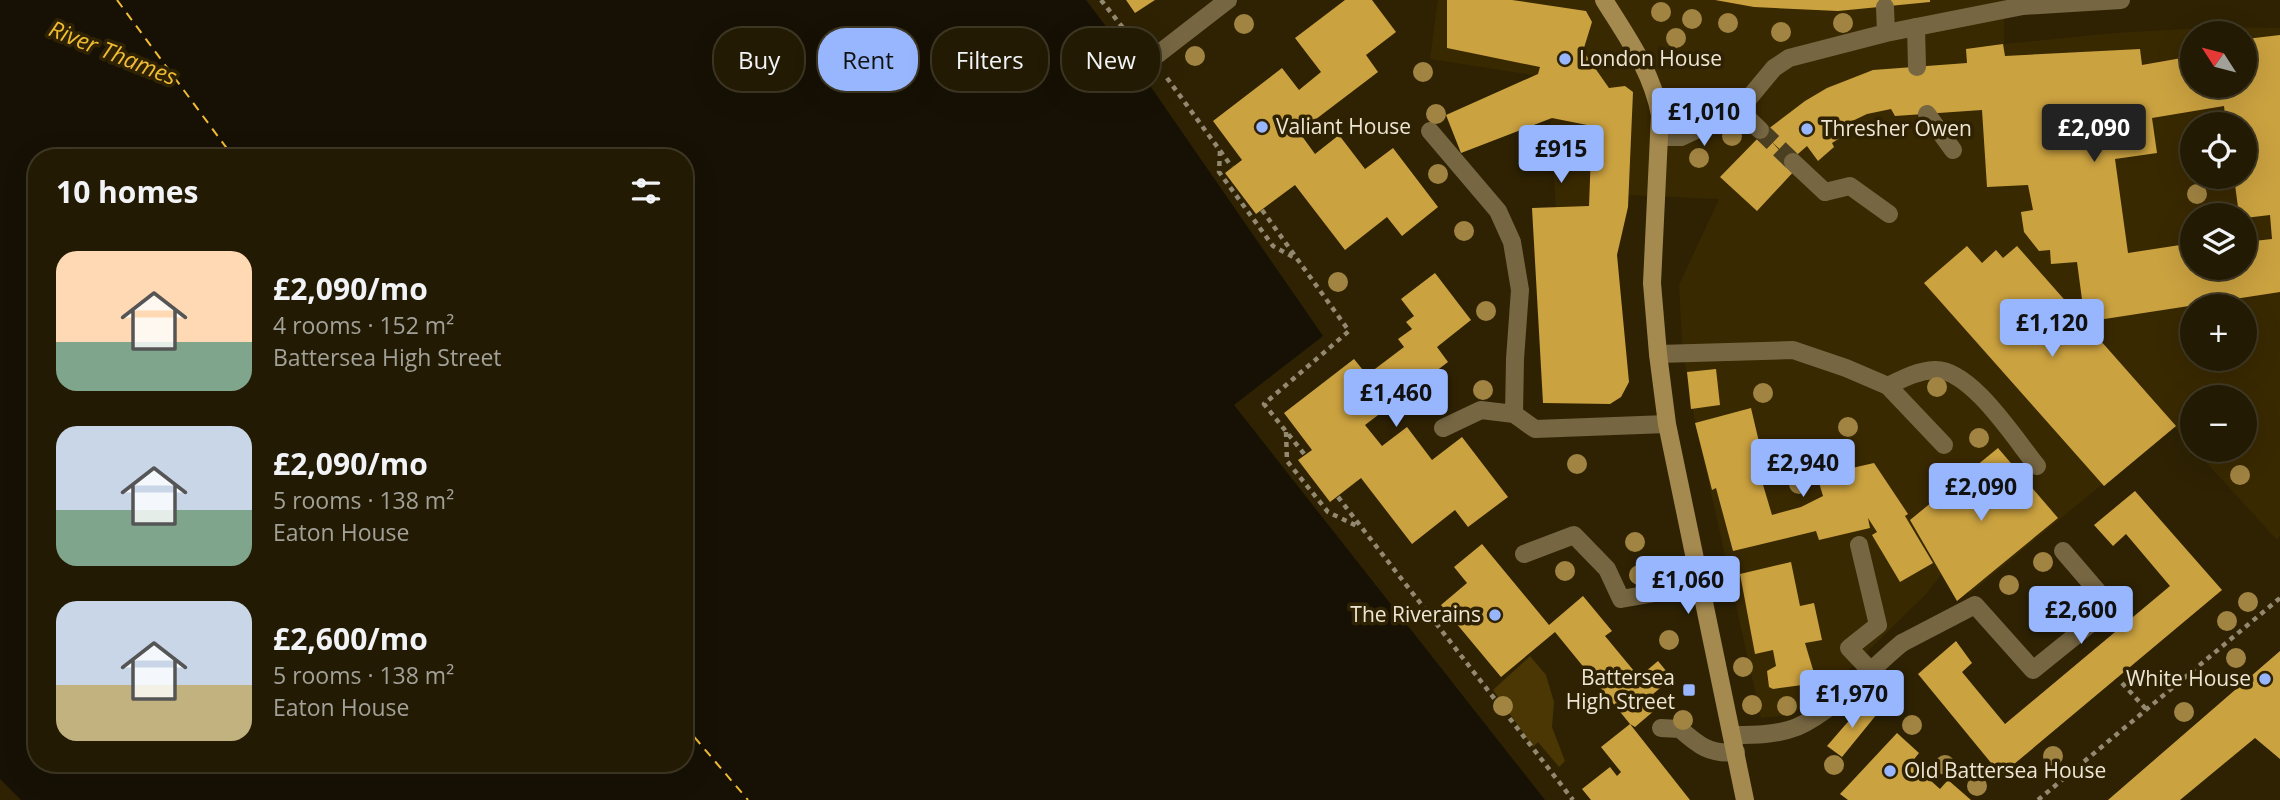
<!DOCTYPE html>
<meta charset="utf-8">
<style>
body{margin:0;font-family:"Open Sans",sans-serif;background:#2e2711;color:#f1f3f6;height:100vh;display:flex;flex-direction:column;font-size:26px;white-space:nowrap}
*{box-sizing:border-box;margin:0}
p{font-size:23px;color:#a2a199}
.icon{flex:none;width:38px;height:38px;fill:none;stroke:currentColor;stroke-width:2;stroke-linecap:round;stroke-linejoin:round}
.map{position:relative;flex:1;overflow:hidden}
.panel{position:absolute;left:28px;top:149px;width:665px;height:623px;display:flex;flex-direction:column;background:#221a02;border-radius:28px;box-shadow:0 7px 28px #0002,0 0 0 2px #3f3824}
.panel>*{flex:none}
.hud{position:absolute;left:714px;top:28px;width:665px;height:63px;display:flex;gap:14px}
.needle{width:46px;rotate:306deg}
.buttons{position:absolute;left:2180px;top:21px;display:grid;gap:14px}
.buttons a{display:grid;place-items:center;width:77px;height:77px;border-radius:50%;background:#221a02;box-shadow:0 7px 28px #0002,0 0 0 2px #3f3824;font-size:35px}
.price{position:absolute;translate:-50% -60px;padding:0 16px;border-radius:7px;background:#97b6fd;color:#111;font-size:23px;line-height:46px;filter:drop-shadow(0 2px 4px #0008)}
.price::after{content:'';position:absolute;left:50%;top:42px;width:21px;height:16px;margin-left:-10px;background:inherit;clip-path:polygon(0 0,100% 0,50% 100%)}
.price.current{background:#222;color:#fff}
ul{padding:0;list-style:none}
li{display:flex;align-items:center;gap:21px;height:175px;padding:0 28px}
li span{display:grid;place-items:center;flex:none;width:196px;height:140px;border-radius:21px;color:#555}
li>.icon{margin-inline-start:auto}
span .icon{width:84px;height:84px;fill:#fffc;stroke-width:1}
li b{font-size:30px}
h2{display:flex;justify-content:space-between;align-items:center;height:84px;padding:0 28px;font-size:30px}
.tag{padding:0 24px;border-radius:28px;background:#221a02;box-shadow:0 7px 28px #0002,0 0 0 2px #3f3824;font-size:24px;line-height:63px}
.tag.current{background:#97b6fd;color:#111}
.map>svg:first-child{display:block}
.built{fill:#392901;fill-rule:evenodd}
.green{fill:#4a3703}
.water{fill:#171105;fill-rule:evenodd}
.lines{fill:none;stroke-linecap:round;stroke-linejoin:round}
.ferry{stroke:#f0bc33;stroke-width:2;stroke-dasharray:9 7;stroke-linecap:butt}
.building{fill:#cba240;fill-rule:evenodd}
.street-tunnel{stroke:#4b3f22;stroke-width:18;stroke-dasharray:18 9;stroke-linecap:butt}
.path{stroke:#938971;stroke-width:4.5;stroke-dasharray:5 5;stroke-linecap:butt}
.lane{stroke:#766642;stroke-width:18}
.street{stroke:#766642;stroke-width:18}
.secondary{stroke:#a58a4f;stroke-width:18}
.tree{fill:#a18442}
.poi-dot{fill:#97b6fd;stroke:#2e2203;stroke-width:2.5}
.labels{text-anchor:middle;stroke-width:7;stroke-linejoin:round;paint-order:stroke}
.poi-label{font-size:21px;fill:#eee6d5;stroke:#2e2203;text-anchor:start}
.water-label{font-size:23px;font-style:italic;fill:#f0bc33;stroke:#2e2203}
</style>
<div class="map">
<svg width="2280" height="800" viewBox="0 0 2280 800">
<rect width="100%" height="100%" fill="#2e2203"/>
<path class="built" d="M1438 0H2004V44L2114 33 2224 27 2280 28V536L2277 540 2195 450H2245V397H2193V447L2173 426 1969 594 1950 563 1927 593 1824 694 1789 715 1761 718 1694 416 1682 344 1679 285 1719 199 1627 195 1625 210 1556 209 1550 122 1553 83 1532 75 1430 59ZM2193 33H2245V86H2193ZM2193 124H2245V177H2193ZM2193 215H2245V268H2193ZM2193 306H2245V359H2193Z"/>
<path class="green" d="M1530 656 1546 675 1554 702 1552 727 1565 761 1559 767 1538 742 1533 747 1493 690Z"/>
<path class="water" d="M0 0H1086L1144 77 1323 336 1234 405 1545 800H21L0 779ZM37 158H684V763H37Z"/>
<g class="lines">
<path class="ferry" d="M117 0 234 158
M684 725 748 800"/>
</g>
<path class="building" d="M1126 0H1155L1135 13Z
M1345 0H1372L1396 32 1366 55 1378 72 1299 132 1315 154 1339 135 1365 169 1393 148 1438 207 1402 236 1387 217 1345 250 1295 185 1256 214 1225 173 1242 160 1213 121 1282 68 1299 90 1321 72 1295 38Z
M1447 0H1512L1586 11 1592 22 1583 51 1609 88 1625 86 1633 92 1628 207 1617 255 1629 382 1621 397 1610 404 1543 403 1532 208 1589 206 1592 126 1552 118 1461 153 1446 115 1538 74 1540 67 1447 48Z
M1715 0H1930V2L1838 11 1754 7Z
M2280 35V292L2085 322 2077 262 2051 264 2050 250 2039 251 2024 232 2021 212 2033 210 2028 185 1987 187 1982 110 1895 116 1891 109 1867 114 1846 124 1851 131 1832 143 1834 147 1818 161 1807 146 1791 160 1771 141 1796 169 1757 211 1720 177 1763 133 1805 101 1827 88 1873 70 1967 63 1966 49 2003 44 2005 56 2140 49 2142 65 2193 56V86H2245L2246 39ZM2224 106 2226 124H2245V177H2234L2239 215H2245V218L2270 215 2272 239 2245 242V268H2193V243L2128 253 2115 159 2157 153 2152 118Z
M1967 246 1982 263 1996 250 2003 258 2017 246 2176 426 2104 486 1924 283Z
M1435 273 1471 320 1437 347 1448 362 1365 425 1382 446 1407 427 1432 460 1462 437 1508 497 1468 527 1455 510 1412 544 1361 478 1330 502 1298 460 1312 450 1284 413 1354 359 1367 375 1404 347 1398 339 1412 329 1406 322 1414 316 1401 299Z
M1716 369 1720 405 1691 409 1687 372Z
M1751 408 1767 476 1761 478 1772 515 1801 507 1823 496 1817 476 1874 463 1908 514 1905 516 1933 563 1900 582 1872 535 1877 532 1868 518 1870 528 1819 540 1816 531 1733 551 1716 488 1712 490 1695 423Z
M1998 448 2058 518 1957 601 1910 520Z
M2135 491 2222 590 2001 775 1918 674 1956 641 1972 663 1962 672 2005 724 2170 586 2126 534 2113 546 2094 525Z
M1482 544 1549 625 1583 596 1612 631 1605 636 1639 677 1658 661 1672 678 1653 694 1662 704 1635 727 1630 724 1690 800H1591L1582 789 1610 767 1617 776 1621 772 1601 747 1630 724 1555 632 1501 677 1441 605 1467 583 1454 567Z
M1791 562 1800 606 1814 603 1822 640 1805 643 1817 683 1773 689 1769 687 1767 671 1776 666 1773 650 1755 654 1740 574Z
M2280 651V759L2255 738 2180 800H2108Z
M1865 702 1877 714 1842 757 1827 746Z
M1897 733 1919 753 1911 763 1940 789 1948 780 1971 800H1848L1840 794Z"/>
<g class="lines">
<path class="street-tunnel" d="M1760 130 1793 162"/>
<path class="path" d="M1101 0 1135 43
M1167 78 1232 167
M1220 151 1219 172 1273 246 1295 258
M1262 210 1349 331 1264 404 1305 455
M1286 432 1287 461 1328 512 1359 527
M1338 497 1573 800
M2122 683 2146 709
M2038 800 2280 598"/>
<path class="lane" d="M1916 27 1917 67
M1927 114 1953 150
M1430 131 1498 211 1512 242 1520 290 1515 359 1514 414 1535 429 1667 424
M1825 192 1850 186 1889 214
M1658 354 1793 350 1846 368 1888 386 1944 445
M1888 386C1904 378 1917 371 1935 370 1971 369 2015 439 2037 466
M1443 428 1481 410 1514 414
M1859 545 1878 625 1849 648 1870 670
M1524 554 1574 535 1607 569 1621 599 1701 585
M1902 643 1975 605 2033 670 2111 607 2063 551
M1661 728 1680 729C1698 745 1710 755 1736 752"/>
<path class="street" d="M1885 7 1886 33
M1153 58 1228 0
M1739 110 1760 130
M1660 137H1681L1739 110 1774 68 1789 58 1886 33 2023 6 2121 0
M1793 162 1825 192
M1733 735C1754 735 1777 735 1797 727 1834 711 1870 669 1902 643"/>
<path class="secondary" d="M1604 0C1627 37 1652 71 1660 115L1652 283 1658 354 1667 424 1745 800"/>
</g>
<g class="tree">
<circle cx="1661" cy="12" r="10"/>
<circle cx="1692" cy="19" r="10"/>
<circle cx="1728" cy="23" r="10"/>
<circle cx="1843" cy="23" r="10"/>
<circle cx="1244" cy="24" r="10"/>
<circle cx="1781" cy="32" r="10"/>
<circle cx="1676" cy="38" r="10"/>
<circle cx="1195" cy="56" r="10"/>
<circle cx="1423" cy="72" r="10"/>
<circle cx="1436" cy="114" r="10"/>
<circle cx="1732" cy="136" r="10"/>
<circle cx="1699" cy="158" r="10"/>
<circle cx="1438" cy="174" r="10"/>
<circle cx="2197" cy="194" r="10"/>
<circle cx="1464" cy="231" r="10"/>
<circle cx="1338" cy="282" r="10"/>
<circle cx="1486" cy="311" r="10"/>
<circle cx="1937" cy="387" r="10"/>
<circle cx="1483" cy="390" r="10"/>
<circle cx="1763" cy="393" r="10"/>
<circle cx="1848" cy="427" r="10"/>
<circle cx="1979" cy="438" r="10"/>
<circle cx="1577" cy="464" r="10"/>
<circle cx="2240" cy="475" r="10"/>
<circle cx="1799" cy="484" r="10"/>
<circle cx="1635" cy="542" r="10"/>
<circle cx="2043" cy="562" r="10"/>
<circle cx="1565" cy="571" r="10"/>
<circle cx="1639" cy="575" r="10"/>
<circle cx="2009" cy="585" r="10"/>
<circle cx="2248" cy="602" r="10"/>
<circle cx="2049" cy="606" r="10"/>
<circle cx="2227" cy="621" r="10"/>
<circle cx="1669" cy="640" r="10"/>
<circle cx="2236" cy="658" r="10"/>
<circle cx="1743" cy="667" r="10"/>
<circle cx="1752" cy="705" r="10"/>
<circle cx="1503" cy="706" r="10"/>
<circle cx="1787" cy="706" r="10"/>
<circle cx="2184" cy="712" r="10"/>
<circle cx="1683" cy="720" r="10"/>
<circle cx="1912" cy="725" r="10"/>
<circle cx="2053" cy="756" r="10"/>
<circle cx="1834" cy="765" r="10"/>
<circle cx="1945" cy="765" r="10"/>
<circle cx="1977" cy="786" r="10"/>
</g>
<g class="poi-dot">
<circle cx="1565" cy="59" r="7"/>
<circle cx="1262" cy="127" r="7"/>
<circle cx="1807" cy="129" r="7"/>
<circle cx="1495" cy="615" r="7"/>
<circle cx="2265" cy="679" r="7"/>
<rect x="1682" y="683" width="14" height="14" rx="3.5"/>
<circle cx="1890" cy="771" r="7"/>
</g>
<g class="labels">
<g class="poi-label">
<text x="1579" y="66">London House</text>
<text x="1276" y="134">Valiant House</text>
<text x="1821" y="136">Thresher Owen</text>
<text x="1481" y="622" text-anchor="end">The Riverains</text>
<text x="1675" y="685" text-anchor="end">Battersea<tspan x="1675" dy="24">High Street</tspan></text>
<text x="2251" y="686" text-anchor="end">White House</text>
<text x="1904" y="778">Old Battersea House</text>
</g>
<g class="water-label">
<text transform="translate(113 53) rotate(22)" y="8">River Thames</text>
</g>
</g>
</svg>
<div class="buttons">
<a><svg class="needle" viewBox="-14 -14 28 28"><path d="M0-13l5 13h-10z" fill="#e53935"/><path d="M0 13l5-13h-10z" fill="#a2a199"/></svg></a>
<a><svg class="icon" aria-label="locate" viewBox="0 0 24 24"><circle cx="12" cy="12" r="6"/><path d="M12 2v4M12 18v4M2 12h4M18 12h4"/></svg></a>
<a><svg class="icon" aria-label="layers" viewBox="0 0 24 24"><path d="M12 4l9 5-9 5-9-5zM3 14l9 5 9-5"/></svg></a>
<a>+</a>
<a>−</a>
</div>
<b class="price" style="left:1704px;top:148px">£1,010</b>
<b class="price current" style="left:2094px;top:164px">£2,090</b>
<b class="price" style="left:1561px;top:185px">£915</b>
<b class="price" style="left:2052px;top:359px">£1,120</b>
<b class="price" style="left:1396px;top:429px">£1,460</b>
<b class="price" style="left:1803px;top:499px">£2,940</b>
<b class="price" style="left:1981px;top:523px">£2,090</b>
<b class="price" style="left:1688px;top:616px">£1,060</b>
<b class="price" style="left:2081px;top:646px">£2,600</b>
<b class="price" style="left:1852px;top:730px">£1,970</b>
<div class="hud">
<a class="tag">Buy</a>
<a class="tag current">Rent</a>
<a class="tag">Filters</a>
<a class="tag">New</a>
</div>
<section class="panel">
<h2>10 homes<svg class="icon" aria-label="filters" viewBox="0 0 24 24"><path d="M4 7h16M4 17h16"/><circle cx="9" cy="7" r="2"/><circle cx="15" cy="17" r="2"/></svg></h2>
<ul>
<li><span style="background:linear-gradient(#ffd9b3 65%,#7fa58c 0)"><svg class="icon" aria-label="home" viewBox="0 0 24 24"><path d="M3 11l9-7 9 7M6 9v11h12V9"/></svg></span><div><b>£2,090/mo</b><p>4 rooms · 152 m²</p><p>Battersea High Street</p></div></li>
<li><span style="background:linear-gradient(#c9d6e8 60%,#7fa58c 0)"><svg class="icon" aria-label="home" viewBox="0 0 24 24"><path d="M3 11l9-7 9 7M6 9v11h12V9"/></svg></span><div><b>£2,090/mo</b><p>5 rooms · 138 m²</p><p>Eaton House</p></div></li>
<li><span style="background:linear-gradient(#c9d6e8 60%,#c2b280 0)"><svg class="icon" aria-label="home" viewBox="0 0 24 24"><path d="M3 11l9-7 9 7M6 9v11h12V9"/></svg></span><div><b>£2,600/mo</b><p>5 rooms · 138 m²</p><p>Eaton House</p></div></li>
</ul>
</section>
</div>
